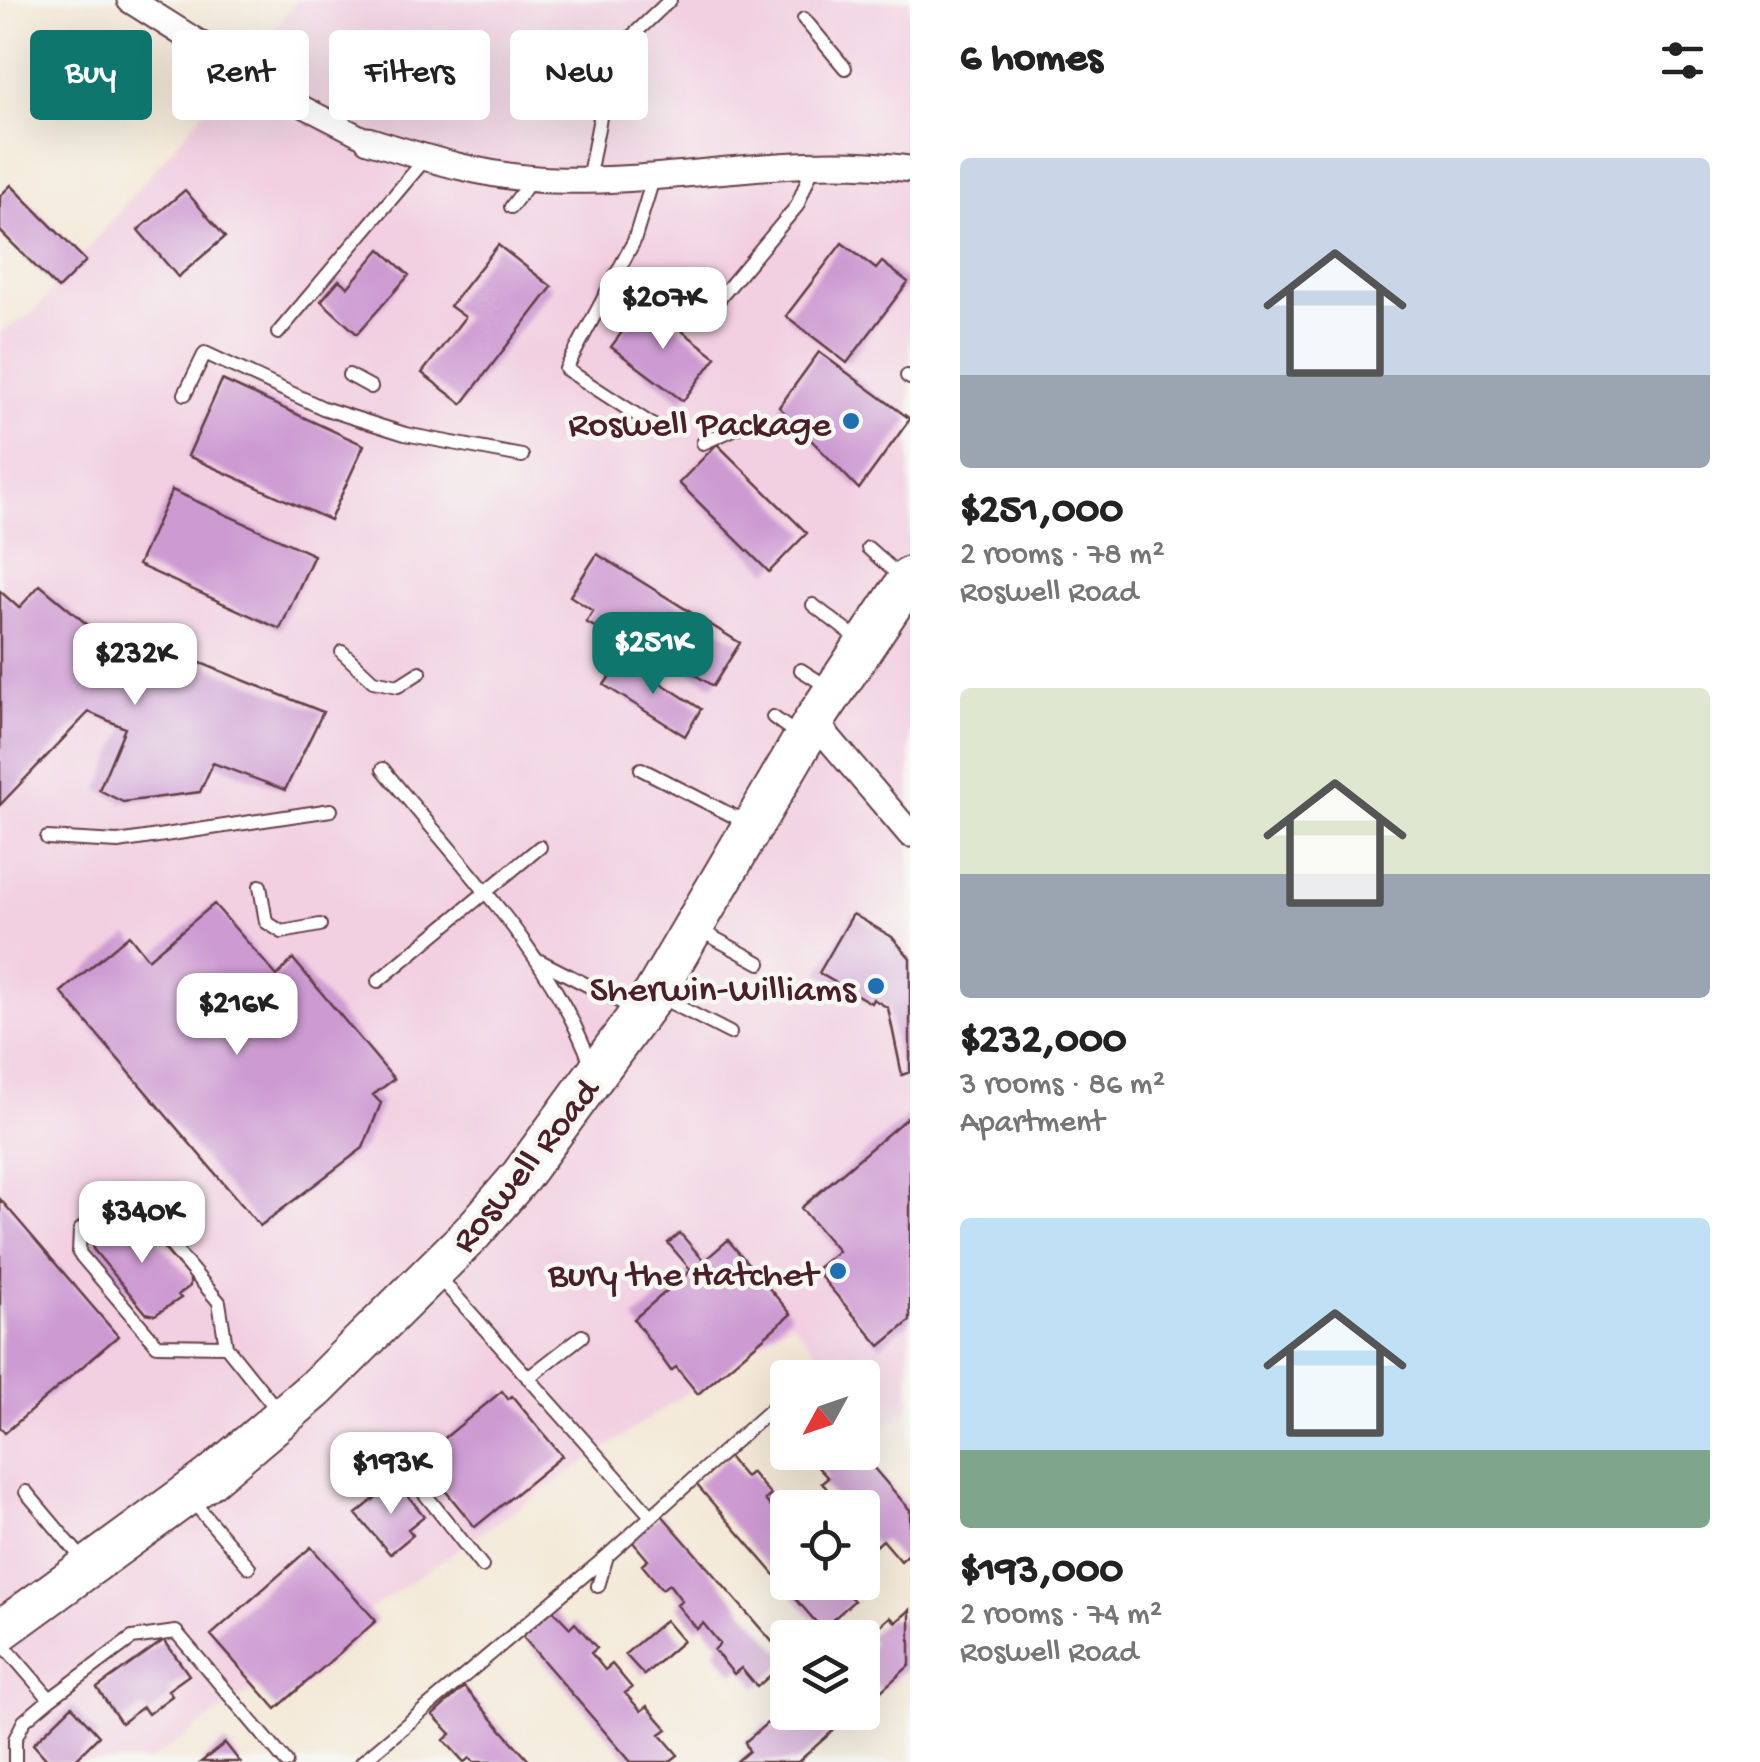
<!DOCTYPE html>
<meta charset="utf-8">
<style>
body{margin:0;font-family:"Gochi Hand",sans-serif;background:#f2f2f2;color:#222;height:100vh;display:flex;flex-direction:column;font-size:38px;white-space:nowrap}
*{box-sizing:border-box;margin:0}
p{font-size:32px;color:#767676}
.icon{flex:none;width:55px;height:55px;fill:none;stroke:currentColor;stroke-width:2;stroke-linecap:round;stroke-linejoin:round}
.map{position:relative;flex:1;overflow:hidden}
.sheet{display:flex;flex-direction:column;background:#fff;width:850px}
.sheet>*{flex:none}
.hud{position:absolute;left:30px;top:30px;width:730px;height:90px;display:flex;gap:20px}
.needle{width:65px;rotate:230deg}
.controls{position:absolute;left:770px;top:1360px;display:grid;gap:20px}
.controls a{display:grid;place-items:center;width:110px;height:110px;border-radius:10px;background:#fff;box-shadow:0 10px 40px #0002;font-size:50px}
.price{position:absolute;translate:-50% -85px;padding:0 22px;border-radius:20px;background:#fff;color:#222;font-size:32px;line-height:65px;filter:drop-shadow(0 2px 5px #0008)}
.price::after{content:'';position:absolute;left:50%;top:60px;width:30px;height:22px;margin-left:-15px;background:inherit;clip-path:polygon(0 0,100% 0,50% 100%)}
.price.active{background:#0f766e;color:#fff}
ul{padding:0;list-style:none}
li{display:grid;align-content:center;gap:20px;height:530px;padding:0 50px}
li span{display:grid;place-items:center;height:310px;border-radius:10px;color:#555}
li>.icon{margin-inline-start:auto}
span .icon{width:180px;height:180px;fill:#fffc;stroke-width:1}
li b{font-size:42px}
h2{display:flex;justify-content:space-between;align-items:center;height:120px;padding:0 50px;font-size:42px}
.pill{padding:0 35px;border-radius:10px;background:#fff;box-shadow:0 10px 40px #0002;font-size:35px;line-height:90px}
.pill.active{background:#0f766e;color:#fff}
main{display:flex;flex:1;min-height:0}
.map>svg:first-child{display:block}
.built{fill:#f2cfe1}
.building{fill:#cd9ad2}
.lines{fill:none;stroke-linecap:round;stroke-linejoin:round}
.service-casing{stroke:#643d45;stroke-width:16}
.pedestrian-casing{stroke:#643d45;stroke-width:24}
.minor-casing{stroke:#643d45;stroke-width:29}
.primary-casing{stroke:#643d45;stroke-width:44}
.service{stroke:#fff;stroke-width:12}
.pedestrian{stroke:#fff;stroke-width:20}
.minor{stroke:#fff;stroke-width:25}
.primary{stroke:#fff;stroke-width:40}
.poi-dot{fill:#1f6fb2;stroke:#f6f6f2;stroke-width:4}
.labels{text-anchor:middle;stroke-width:9;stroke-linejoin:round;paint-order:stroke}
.poi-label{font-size:38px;fill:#4a1f2b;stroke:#f6f6f2;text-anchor:end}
.street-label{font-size:38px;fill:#4a1f2b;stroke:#f6f6f2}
</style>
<main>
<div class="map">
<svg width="910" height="1762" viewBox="0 0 910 1762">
<rect width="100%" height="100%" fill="#f6f6f2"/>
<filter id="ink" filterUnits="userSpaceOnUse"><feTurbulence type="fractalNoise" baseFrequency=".01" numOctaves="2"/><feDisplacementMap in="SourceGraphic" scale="20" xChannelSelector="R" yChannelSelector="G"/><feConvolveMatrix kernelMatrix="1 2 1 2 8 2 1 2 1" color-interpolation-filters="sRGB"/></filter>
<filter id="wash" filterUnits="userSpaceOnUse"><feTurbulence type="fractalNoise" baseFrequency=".0048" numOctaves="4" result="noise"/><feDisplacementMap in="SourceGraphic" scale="40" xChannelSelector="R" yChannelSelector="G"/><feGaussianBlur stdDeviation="2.25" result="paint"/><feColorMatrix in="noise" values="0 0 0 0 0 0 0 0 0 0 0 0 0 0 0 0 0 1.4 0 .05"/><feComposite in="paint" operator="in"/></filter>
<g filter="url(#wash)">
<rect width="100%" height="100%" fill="#f4e9d8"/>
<path class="built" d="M298 0H910V1405L883 1430 863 1406 862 1378 839 1377 791 1321 148 1762H0V332L33 313Z"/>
<g id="blocks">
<path class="building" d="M11 185 86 261 58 289 0 231V196Z
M185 190 225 237 178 277 138 230Z
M842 243 876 269 882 262 908 282 847 363 786 316Z
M498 245 552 287 462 404 422 373 465 317 450 306Z
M380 249 409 275 357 334 321 301 339 280 348 287Z
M644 302 716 357 683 401 611 347Z
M819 352 910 419 859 489 779 407Z
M222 380 364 445 330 520 188 456Z
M717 444 807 533 769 572 679 483Z
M172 490 314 555 280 629 138 565Z
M597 554 740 643 713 686 615 625 609 635 586 622 593 611 570 596Z
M40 585 126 657 136 637 323 712 285 790 213 763 200 792 123 802 99 790 125 728 89 712 0 805V591L19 608Z
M622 658 701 709 685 736 604 685Z
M214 904 277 976 293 959 394 1079 373 1095 381 1103 363 1148 260 1226 61 992 129 935 148 959Z
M853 914 892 937 910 958V1072L902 1075 888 1008 873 999 871 1003 819 973Z
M910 1115V1321L880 1346 815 1270 838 1251 801 1208Z
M0 1199 118 1336 5 1433 0 1427Z
M129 1215 135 1216 190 1278V1286L178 1295 181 1298 155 1315 146 1313 93 1249 94 1243Z
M680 1233 704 1261 728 1240 791 1314 698 1394 676 1367 671 1371 634 1319 691 1270 668 1243Z
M502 1391 508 1399 512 1396 562 1456 475 1527 426 1467 430 1463 424 1455Z
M795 1452H860L910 1510V1553L901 1561 883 1540 876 1546 862 1531V1508H852L845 1499 840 1504 822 1483 828 1478 811 1460 806 1465Z
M728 1457 745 1477 751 1472 771 1495 765 1500 782 1520 788 1515V1582H837L854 1601 822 1629 696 1484Z
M396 1481 424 1516 408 1529 413 1535 390 1554 356 1514Z
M661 1514 788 1660 757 1687 741 1668 734 1674 714 1650 720 1644 703 1623 697 1629 677 1605 682 1601 669 1584 662 1589 642 1565 648 1560 631 1540Z
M311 1547 376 1621 276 1709 211 1635Z
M553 1610 570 1628 575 1623 597 1648 591 1653 605 1670 612 1664 632 1688 625 1693 641 1711 647 1706 667 1729 660 1734 678 1755 669 1762H631L522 1636Z
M910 1610V1665L881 1691 862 1670V1652L873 1643 867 1637 890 1617 896 1622Z
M665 1620 683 1641 644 1675 625 1654Z
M164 1640 189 1675 168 1690 172 1696 148 1714 143 1707 121 1723 97 1688Z
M464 1687 530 1762H474L470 1758 464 1762 444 1740 451 1734 433 1715Z
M72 1706 99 1736 73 1762H49L33 1744Z
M792 1712H854L798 1762H736L749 1751 745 1742 767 1723 774 1728Z
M225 1743 240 1762H201Z"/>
</g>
</g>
<g filter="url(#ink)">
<use href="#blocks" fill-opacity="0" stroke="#643d45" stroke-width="2.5"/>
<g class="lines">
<defs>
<path id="service" d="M804 19 845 68
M654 176 634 241 566 369 660 430
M588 180 612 55 670 0
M511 207 533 178
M719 299 797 206 814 164
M278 333 426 158
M349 375 371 387
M907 376 910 378
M185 394 205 353 323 408 405 434 522 456
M703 443 745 424
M868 548 903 579
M813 605 859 640
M342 652 373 681 398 686 420 672
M801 670 828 687
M773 717 798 735
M383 769C457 861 550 952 591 1064
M641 769 747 823
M47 838 118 842 331 810
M260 886 266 922 282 932 320 925
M696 928 760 963
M540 961 638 1011
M378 981 540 847
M656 995 730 1033
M437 1275 651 1516
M226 1346 157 1345 79 1253 80 1230 114 1201 139 1207 219 1302 226 1346 278 1411
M528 1378 582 1336
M806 1378 810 1374
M386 1445 482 1566
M26 1492 84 1561
M189 1497 249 1567
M598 1586 607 1556 788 1394
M0 1641 50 1699
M15 1762V1739L24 1721 50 1699 132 1638 176 1632 286 1762
M362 1762 607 1556"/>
<path id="pedestrian" d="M284 97 368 140"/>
<path id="minor" d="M130 0 284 97
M368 140C428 159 489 178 553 180 673 184 791 152 910 169
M814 721 910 834"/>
<path id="primary" d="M0 1631 210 1478 315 1389 472 1233 521 1176 654 994 814 721 910 577"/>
</defs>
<use href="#service" class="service-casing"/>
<use href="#pedestrian" class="pedestrian-casing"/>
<use href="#minor" class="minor-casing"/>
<use href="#primary" class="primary-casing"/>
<use href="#service" class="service"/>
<use href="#pedestrian" class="pedestrian"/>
<use href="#minor" class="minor"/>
<use href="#primary" class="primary"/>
</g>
</g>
<g class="poi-dot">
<circle cx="851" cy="421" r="10"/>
<circle cx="876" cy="986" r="10"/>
<circle cx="838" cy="1271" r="10"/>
</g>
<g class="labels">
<g class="poi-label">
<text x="831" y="434">Roswell Package</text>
<text x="856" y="999">Sherwin-Williams</text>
<text x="818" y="1284">Bury the Hatchet</text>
</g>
<g class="street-label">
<text transform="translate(523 1164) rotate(-51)" y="13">Roswell Road</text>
</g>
</g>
</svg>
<div class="controls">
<a><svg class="needle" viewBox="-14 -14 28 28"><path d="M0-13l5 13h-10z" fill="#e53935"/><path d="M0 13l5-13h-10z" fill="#767676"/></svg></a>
<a><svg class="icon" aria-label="locate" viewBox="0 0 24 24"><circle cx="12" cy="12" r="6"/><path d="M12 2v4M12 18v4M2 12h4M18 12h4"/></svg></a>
<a><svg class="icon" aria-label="layers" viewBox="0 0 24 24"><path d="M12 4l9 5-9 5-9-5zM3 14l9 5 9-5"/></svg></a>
</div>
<b class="price" style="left:663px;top:352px">$207K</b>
<b class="price active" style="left:653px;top:697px">$251K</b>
<b class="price" style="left:135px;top:708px">$232K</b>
<b class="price" style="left:237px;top:1058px">$216K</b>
<b class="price" style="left:142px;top:1266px">$340K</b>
<b class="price" style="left:391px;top:1517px">$193K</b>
<div class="hud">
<a class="pill active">Buy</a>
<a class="pill">Rent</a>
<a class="pill">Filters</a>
<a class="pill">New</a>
</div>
</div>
<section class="sheet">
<h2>6 homes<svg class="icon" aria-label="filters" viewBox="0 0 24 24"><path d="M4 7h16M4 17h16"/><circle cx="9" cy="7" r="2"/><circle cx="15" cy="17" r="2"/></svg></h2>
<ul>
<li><span style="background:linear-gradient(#c9d6e8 70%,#9aa5b1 0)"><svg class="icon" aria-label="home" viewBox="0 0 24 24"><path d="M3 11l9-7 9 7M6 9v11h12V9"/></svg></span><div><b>$251,000</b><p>2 rooms · 78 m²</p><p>Roswell Road</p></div></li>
<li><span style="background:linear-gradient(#dfe7d0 60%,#9aa5b1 0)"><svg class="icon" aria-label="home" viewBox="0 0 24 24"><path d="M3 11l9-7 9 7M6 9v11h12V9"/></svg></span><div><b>$232,000</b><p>3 rooms · 86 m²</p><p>Apartment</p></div></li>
<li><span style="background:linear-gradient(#bfe0f5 75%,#7fa58c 0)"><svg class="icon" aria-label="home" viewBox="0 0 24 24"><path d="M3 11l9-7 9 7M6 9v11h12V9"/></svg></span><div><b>$193,000</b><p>2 rooms · 74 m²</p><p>Roswell Road</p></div></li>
</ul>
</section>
</main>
